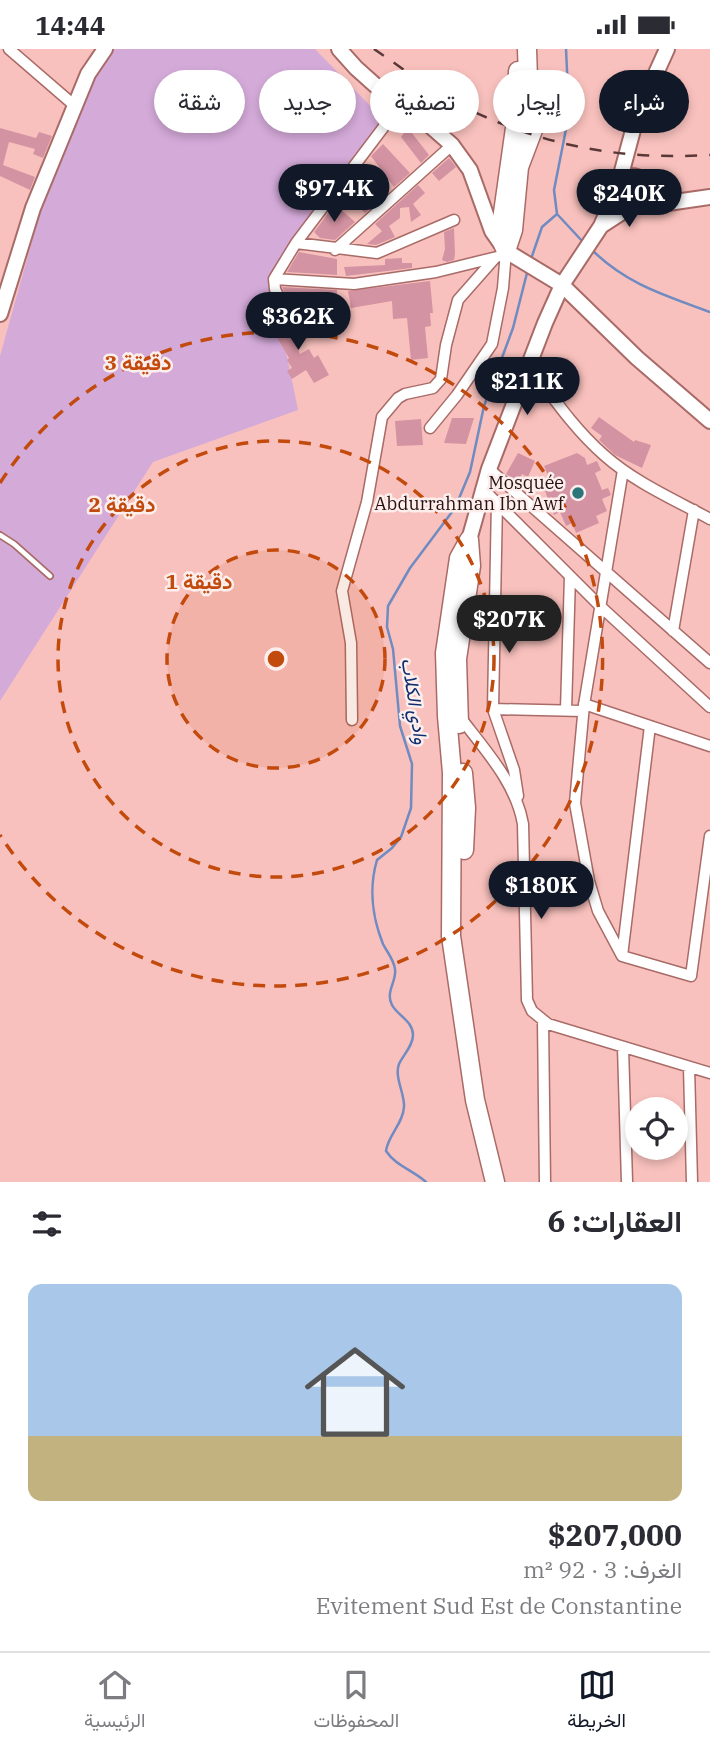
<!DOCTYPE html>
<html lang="ar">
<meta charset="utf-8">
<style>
body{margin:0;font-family:"IBM Plex Serif",Vazirmatn,serif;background:#f2f2f3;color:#2b2b33;direction:rtl;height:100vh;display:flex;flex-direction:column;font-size:26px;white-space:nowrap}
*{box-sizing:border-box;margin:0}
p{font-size:23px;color:#7c7c81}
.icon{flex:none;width:38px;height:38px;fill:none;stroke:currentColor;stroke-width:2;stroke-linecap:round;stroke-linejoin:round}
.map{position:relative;height:1133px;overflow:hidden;direction:ltr}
.side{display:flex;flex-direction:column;background:#fff;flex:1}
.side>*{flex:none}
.top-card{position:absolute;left:21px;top:21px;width:668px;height:63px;direction:rtl;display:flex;gap:14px}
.buttons{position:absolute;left:625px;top:1048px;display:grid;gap:14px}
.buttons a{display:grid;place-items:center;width:63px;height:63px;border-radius:50%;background:#fff;box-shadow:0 4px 10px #0003;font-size:35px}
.price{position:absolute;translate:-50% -60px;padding:0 16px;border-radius:24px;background:#111827;color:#fff;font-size:23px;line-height:46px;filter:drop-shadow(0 2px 4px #0008)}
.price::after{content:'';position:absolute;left:50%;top:42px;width:21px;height:16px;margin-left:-10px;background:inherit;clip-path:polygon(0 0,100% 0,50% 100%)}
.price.selected{background:#222;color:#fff}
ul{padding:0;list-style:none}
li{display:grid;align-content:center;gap:14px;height:371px;padding:0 28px}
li+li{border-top:2px solid #e1e1e2}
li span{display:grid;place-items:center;height:217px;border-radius:14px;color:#555}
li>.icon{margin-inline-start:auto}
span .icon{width:126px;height:126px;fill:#fffc;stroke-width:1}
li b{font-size:30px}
h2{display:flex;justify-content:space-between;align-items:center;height:84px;padding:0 28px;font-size:30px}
.pill{padding:0 24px;border-radius:32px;background:#fff;box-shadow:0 4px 10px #0003;font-size:24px;line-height:63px}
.pill.selected{background:#111827;color:#fff}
.status{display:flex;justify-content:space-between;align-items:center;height:49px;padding:0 35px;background:#fff;direction:ltr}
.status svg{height:19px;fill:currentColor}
.menu{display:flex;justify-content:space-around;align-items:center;height:98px;border-top:2px solid #e1e1e2;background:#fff;font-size:19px;color:#7c7c81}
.menu a{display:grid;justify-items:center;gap:4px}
.menu .selected{color:#111827}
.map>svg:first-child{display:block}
.green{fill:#d4aad9}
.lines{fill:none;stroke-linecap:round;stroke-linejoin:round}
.stream{stroke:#6f8bc1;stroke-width:2.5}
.building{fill:#d493a3}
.lane-casing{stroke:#a96b67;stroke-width:8}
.street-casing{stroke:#a96b67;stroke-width:13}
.secondary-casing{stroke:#a96b67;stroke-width:18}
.highway-casing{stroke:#a96b67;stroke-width:21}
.lane{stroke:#fff;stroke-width:4.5}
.street{stroke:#fff;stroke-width:10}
.secondary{stroke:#fff;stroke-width:14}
.highway{stroke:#fff;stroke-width:18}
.rail{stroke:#593938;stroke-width:2.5;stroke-dasharray:12 12;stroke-linecap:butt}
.ring{fill:none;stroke:#c24a0d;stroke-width:3.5;stroke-dasharray:12 9}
.poi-dot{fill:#2b757b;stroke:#fceeec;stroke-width:2.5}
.labels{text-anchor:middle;stroke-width:5;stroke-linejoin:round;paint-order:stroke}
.poi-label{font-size:18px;fill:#28100f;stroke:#fceeec;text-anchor:end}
.water-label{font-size:19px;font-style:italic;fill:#102e6f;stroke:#fceeec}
.centre{fill:#c24a0d;stroke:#fceeec;stroke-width:3.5}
.ring-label{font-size:21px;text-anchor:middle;font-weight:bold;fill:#c24a0d;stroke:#fceeec;stroke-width:5;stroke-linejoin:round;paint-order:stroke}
</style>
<div class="status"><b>14:44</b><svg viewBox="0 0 49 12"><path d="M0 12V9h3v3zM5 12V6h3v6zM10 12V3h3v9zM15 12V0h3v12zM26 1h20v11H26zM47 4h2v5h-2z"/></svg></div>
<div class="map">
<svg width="710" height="1133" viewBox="0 0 710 1133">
<rect width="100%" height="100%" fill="#f9c1bd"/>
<path class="green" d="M111 0H315L383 70 271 229 298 361 153 413 0 652V307L39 167 81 50 101 12Z"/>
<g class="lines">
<path class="stream" d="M566 0 569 65 554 141 557 165 583 193
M591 200C626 235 664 246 710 263
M531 210 542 178 557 165
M426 1133C413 1121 396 1117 386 1102 388 1086 403 1075 404 1058 405 1045 394 1028 399 1015 403 1006 413 997 413 986 413 972 398 967 392 956 385 943 397 932 395 920 394 911 387 903 383 895 372 868 369 838 377 811L392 799 401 788 411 759 412 715 400 677 393 600 387 578 388 557 410 519 455 459 470 423 484 357 513 279 528 220"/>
</g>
<path class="building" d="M0 79 36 89 39 83 52 87 43 109 33 105 35 100 9 93 3 116 35 128 30 141 0 127Z
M408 79 429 106 421 114 401 88Z
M383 95 410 124 394 138 371 107Z
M449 109 456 118 439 132 432 124Z
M357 126 363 133 358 137 373 157 365 164 344 143Z
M418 136 425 144 413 155 421 166 411 173 409 158 400 159V169L389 177 395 188 376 196 367 195 382 182 375 175Z
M335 155 355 173 335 191 320 189 314 183Z
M454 179 455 205 454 211 447 213 442 211 445 200 444 183Z
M299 203 337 210V226L287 223Z
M402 209V214H412V219L346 227 344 218 385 216V210Z
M430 232 433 264H430L431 277 425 278 428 309 411 311 407 269 393 270 392 252 351 259 348 242Z
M282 238 337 241V255H332L333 273H310L296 259V255L287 249Z
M273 254 286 269 300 305 309 300 314 309 318 306 329 326 314 334 306 321 292 330 287 322 292 319 287 311 289 309 274 283 280 279 271 256Z
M567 309 573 316 564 325 572 333 560 345 547 328Z
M599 368 634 393 635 391 651 396 642 419 615 406 599 391 602 387 591 379Z
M452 369H474L466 395 444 394Z
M421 370 423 396 397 397 395 372Z
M518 404 535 412 528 428 522 425 519 434 506 425Z
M577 404 585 409 587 416 597 412 601 421 595 424 602 441 608 439 611 446 602 450 607 462 596 467 599 474 576 484 572 474 566 477 560 463 554 466 542 434 550 431 544 417Z"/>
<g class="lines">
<defs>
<path id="lane" d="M0 486 14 495 50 527"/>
<path id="street" d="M9 0 75 57
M296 194 377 204 454 171
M335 201 452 96
M274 230 354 235 436 223 497 208
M305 279 281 253 275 240 274 230 296 194 401 55
M528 315C552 347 574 380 604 406 634 433 675 451 710 470
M430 379 457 346 492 295 503 239 506 202
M489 420 710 614
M623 421 584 656 575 754 589 832 598 862 622 907 691 927 710 787
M484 441 601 558 710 658
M497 452 493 660 514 721 518 747
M673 582 694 461
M584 655 710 697
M493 660 583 662
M566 661 570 527
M460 668C485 701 516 734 523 775L527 951 532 962 548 975 710 1024
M352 671 351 594 342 542 367 453 382 368 398 349 405 345 433 339 441 330 446 296 458 251 495 209
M622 907 650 677
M543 972 545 1133
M623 998 627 1133
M689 1018 692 1133"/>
<path id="secondary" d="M339 0 356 19 375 36 427 74 452 96 470 121 492 182 506 202 562 236 637 309 710 372
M618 141a14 14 0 1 1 28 0a14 14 0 1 1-28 0Z
M618 137 637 66 667 0
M601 177 638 153 668 154 710 148
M0 265 33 159 88 25 105 0
M469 491 489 420 545 274 562 236 601 177 618 138"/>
<path id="highway" d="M506 202 513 181 519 118 536 73 528 29 527 0
M506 202 501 190V178L517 65 518 22
M469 491 459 509 445 604 447 667 452 724 451 887 475 1051 495 1133
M459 675 457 610 471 517 469 491
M463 724 466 759 464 801"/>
</defs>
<use href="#lane" class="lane-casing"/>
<use href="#street" class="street-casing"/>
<use href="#secondary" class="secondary-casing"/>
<use href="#highway" class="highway-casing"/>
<use href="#lane" class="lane"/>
<use href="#street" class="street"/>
<use href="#secondary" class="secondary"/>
<use href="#highway" class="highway"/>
<path class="rail" d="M374 0C405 21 436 45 470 61 549 98 622 111 710 106"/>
</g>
<circle cx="276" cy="610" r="109" fill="#c24a0d" fill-opacity=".12"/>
<g class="ring">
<circle cx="276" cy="610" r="109"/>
<circle cx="276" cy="610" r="218"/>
<path d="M0 434A327 327 0 1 1 0 786"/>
</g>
<circle class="poi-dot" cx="578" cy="444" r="7"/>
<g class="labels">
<g class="poi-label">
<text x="564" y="440">Mosquée<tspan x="564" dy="21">Abdurrahman Ibn Awf</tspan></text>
</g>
<g class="water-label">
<text transform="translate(415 652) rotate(81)" y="7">وادي الكلاب</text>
</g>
</g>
<circle cx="276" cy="610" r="10" class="centre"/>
<g class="ring-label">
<text x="138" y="321">3 دقيقة</text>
<text x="122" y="463">2 دقيقة</text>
<text x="199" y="540">1 دقيقة</text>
</g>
</svg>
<div class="buttons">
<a><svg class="icon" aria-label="locate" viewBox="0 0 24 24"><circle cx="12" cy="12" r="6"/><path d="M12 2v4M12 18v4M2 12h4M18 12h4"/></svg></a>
</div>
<b class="price" style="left:334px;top:175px">$97.4K</b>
<b class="price" style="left:629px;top:180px">$240K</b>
<b class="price" style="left:298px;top:303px">$362K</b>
<b class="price" style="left:527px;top:368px">$211K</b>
<b class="price selected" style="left:509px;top:606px">$207K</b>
<b class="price" style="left:541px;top:872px">$180K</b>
<div class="top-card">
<a class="pill selected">شراء</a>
<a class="pill">إيجار</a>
<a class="pill">تصفية</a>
<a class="pill">جديد</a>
<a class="pill">شقة</a>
</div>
</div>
<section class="side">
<h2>العقارات: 6<svg class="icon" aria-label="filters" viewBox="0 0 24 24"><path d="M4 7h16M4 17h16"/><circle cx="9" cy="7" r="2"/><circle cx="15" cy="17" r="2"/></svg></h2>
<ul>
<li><span style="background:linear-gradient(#a9c7e8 70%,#c2b280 0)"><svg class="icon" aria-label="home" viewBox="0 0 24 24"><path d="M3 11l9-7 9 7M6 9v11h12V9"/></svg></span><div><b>$207,000</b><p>الغرف: 3 · 92 m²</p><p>Evitement Sud Est de Constantine</p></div></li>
</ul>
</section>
<nav class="menu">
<a class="selected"><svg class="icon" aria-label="map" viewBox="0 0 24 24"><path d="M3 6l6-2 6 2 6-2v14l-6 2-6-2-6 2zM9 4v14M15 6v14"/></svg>الخريطة</a>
<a><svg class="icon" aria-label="saved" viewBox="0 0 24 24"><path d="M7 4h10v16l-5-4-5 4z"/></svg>المحفوظات</a>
<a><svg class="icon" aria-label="home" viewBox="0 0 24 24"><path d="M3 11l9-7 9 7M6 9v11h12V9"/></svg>الرئيسية</a>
</nav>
